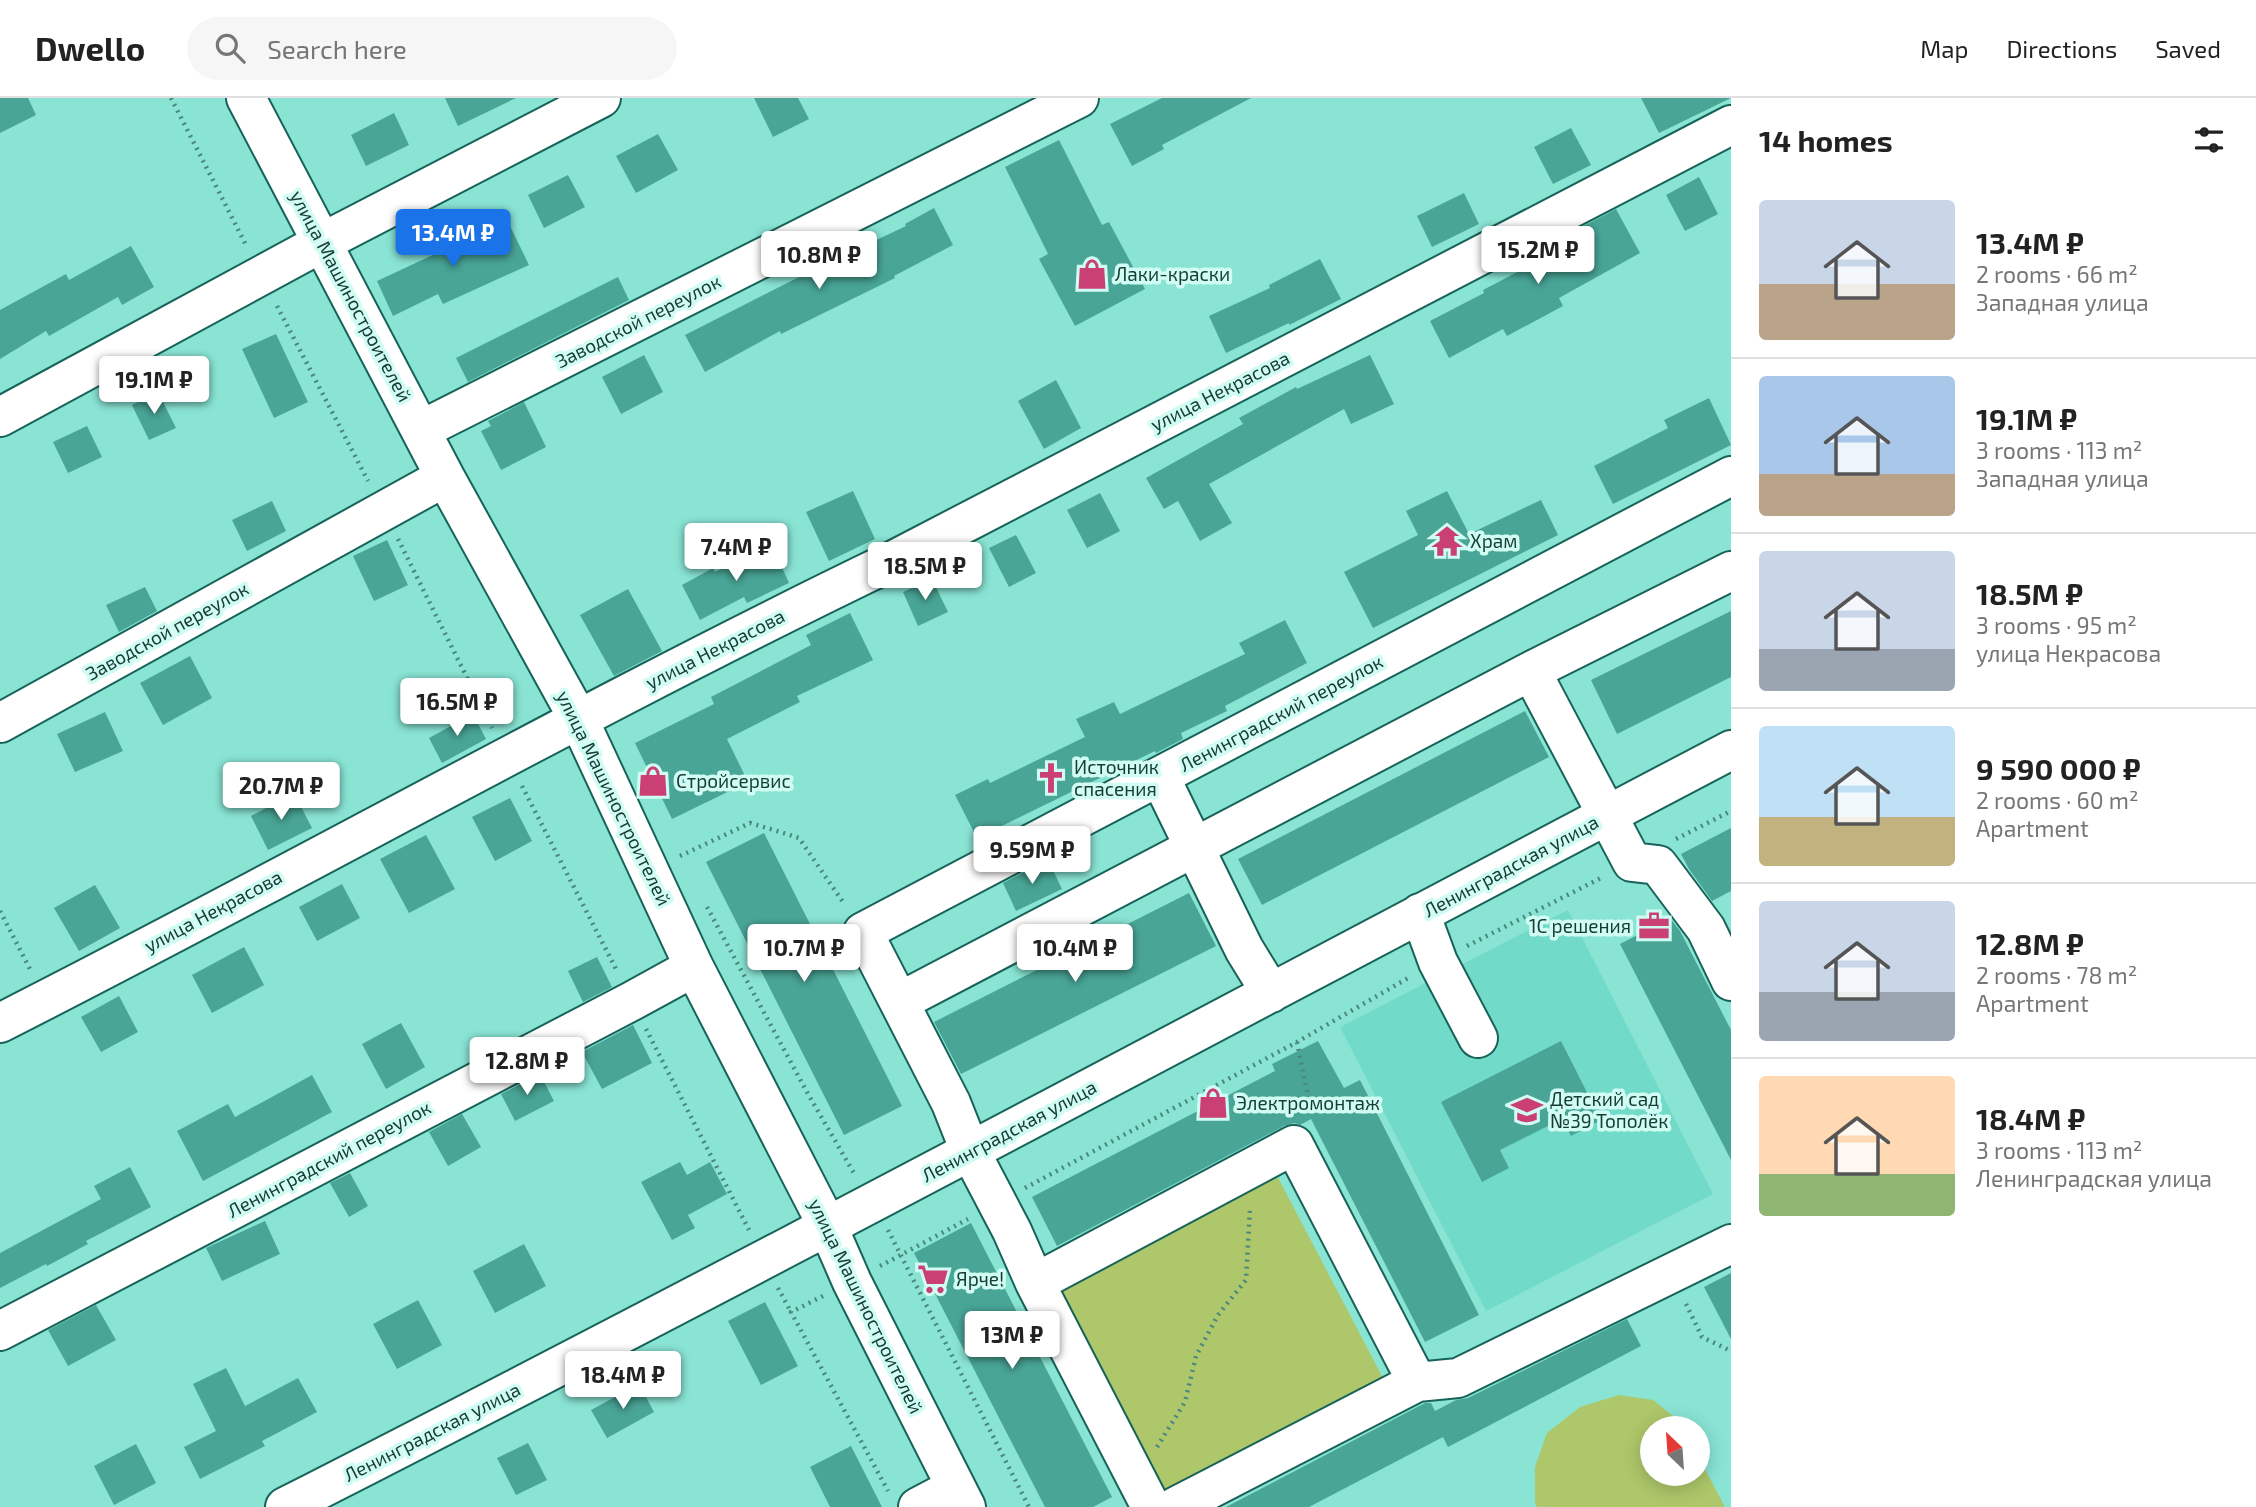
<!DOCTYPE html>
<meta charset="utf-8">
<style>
body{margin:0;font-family:"Exo 2",sans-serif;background:#f6f6f6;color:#222;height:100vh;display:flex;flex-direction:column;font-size:26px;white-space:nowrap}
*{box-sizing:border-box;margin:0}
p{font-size:23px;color:#767676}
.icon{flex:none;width:38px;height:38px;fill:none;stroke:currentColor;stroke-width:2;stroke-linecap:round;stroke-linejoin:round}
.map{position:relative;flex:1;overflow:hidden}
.drawer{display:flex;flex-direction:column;background:#fff;width:525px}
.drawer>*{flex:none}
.needle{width:46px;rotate:335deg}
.controls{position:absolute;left:1640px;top:1318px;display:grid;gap:14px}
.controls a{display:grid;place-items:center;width:70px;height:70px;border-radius:50%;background:#fff;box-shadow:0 4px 18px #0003;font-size:35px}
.price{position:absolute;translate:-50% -60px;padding:0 16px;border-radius:7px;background:#fff;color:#222;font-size:23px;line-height:46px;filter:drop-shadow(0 2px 4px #0008)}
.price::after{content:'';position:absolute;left:50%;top:42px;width:21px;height:16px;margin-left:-10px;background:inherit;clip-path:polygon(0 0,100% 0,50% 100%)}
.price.active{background:#1a73e8;color:#fff}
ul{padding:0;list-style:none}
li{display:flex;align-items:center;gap:21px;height:175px;padding:0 28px}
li+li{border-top:2px solid #e0e0e0}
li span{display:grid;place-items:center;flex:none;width:196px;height:140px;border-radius:7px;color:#555}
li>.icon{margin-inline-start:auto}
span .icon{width:84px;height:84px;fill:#fffc;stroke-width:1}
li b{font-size:30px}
h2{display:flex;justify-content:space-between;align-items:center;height:84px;padding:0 28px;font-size:30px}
header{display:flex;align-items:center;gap:42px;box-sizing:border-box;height:98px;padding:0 35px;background:#fff;border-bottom:2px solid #e0e0e0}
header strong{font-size:33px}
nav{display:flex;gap:38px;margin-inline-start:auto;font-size:24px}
.search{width:490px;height:63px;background:#f6f6f6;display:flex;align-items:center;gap:18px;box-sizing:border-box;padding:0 24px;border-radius:38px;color:#767676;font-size:26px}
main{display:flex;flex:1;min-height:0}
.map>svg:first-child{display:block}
.built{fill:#72dac9}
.green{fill:#aec76a}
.building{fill:#49a697}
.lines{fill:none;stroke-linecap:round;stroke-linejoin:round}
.minor-casing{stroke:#186359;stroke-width:42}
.path{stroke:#49887d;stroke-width:4.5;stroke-dasharray:2 5;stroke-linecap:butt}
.minor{stroke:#fff;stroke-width:38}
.labels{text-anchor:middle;stroke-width:7;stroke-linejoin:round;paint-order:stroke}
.poi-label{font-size:19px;fill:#153c36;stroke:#d1fcf3;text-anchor:start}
.street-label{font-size:19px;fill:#153c36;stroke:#d1fcf3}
</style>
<header>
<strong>Dwello</strong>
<div class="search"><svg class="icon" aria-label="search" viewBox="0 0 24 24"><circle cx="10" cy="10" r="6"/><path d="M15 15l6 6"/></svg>Search here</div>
<nav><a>Map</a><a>Directions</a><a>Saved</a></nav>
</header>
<main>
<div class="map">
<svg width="1731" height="1409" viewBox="0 0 1731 1409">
<rect width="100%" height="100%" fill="#89e4d4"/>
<path class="built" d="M1568 812 1713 1096 1486 1213 1340 929Z"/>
<path class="green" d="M1273 1070 1384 1282 1161 1399 1050 1187Z
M1619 1297 1653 1302 1678 1322 1683 1330H1652V1376H1698V1358L1725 1409H1537L1535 1405V1369L1547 1335 1580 1309Z"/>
<path class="building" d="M0 0H28L36 17 0 35Z
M445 0H516L458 28Z
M754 0H798L809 21 773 39Z
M1162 0H1251L1162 47 1164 51 1132 68 1110 26Z
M1641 0H1731L1659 35Z
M394 15 409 47 366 68 351 37Z
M1571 30 1591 67 1553 86 1534 49Z
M658 36 678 72 636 95 616 58Z
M1059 42 1102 127 1109 124 1145 191 1075 228 1039 161 1048 156 1005 69Z
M568 77 585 109 544 130 528 97Z
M1699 79 1718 116 1685 133 1666 97Z
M1464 95 1479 126 1432 149 1417 118Z
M934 110 953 147 894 178 895 180 781 236 780 233 705 274 685 237 807 175 906 128 905 126Z
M1616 111 1640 155 1559 200 1563 208 1507 238 1503 231 1449 260 1430 223 1484 195 1483 192 1575 144 1570 135Z
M452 127 463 150 510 128 529 167 443 206 438 196 393 218 377 183 435 156 427 139Z
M131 148 154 189 122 207 118 199 49 238 46 233 0 261V212L66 176 69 182Z
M1320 161 1341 201 1289 227V225L1226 255 1209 218 1270 190 1269 187Z
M618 179 629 202 468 284 456 260Z
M276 236 308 304 274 320 242 251Z
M644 257 663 294 621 316 602 279Z
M1370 257 1394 306 1351 326 1344 311 1209 386 1232 425 1200 443 1178 403 1164 411 1146 380 1243 326 1239 320 1296 289 1297 291Z
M1056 282 1081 330 1044 351 1018 303Z
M158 294 176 330 149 342 132 307Z
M1709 300 1731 347 1613 406 1594 368 1668 330 1664 322Z
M524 304 546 349 501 372 481 333 491 328 488 323Z
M87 328 102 359 68 375 53 344Z
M853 393 875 441 829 463 806 414Z
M1447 393 1469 436 1541 402 1558 437 1373 530 1344 474 1418 437 1406 413Z
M1100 395 1120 433 1087 450 1067 412Z
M272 403 286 433 247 453 232 422Z
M1016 437 1036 475 1009 489 989 450Z
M387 442 408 487 374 503 353 458Z
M772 447 789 485 747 505 744 499 700 522 682 487 713 470 715 474Z
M932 481 948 514 918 528 903 494Z
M145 489 157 513 119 534 106 507Z
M628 491 662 553 614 578 580 517Z
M1731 513V579L1617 636 1591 582Z
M850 515 873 562 797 598 800 604 727 641 748 684 672 721 635 645 714 606 711 599 811 547 806 537Z
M1285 522 1307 565 1225 608 1227 613 1181 635 1183 641 1156 655 1155 653 977 740 955 697 988 681 990 685 1085 639 1076 621 1114 604 1120 616 1245 556 1239 545Z
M190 558 212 600 163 627 140 585Z
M1525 613 1549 659 1262 807 1238 761Z
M105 614 123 653 75 674 57 636Z
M473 616 486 641 442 665 429 640Z
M294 695 312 730 268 752 251 718Z
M510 700 532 743 495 763 472 719Z
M1731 730V793L1712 803 1689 771 1681 756Z
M764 735 902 1008 844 1037 706 764Z
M426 737 455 791 409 815 380 761Z
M1048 762 1062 791 1016 813 1003 785Z
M342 786 360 820 317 843 299 809Z
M95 787 120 830 79 853 54 810Z
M1189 795 1216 848 961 976 934 924Z
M1670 820 1680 833 1731 932V1062L1620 846Z
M244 849 264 887 212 915 192 877Z
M597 859 612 889 583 904 568 873Z
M119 898 138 934 101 954 81 919Z
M401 925 425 969 386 991 362 946Z
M633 927 652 965 602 991 582 954Z
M1318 943 1344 990 1360 982 1479 1217 1425 1244 1311 1021 1300 1027 1294 1025 1284 1028 1057 1148 1032 1099 1275 973 1272 966Z
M1561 943 1601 1022 1571 1038 1562 1021 1500 1052 1509 1070 1482 1084 1441 1004Z
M540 976 554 1003 515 1023 501 996Z
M312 977 332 1014 203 1083 177 1033 228 1006 235 1019Z
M462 1016 481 1049 448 1068 429 1034Z
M680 1064 687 1077 710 1064 727 1096 688 1117 695 1130 672 1142 641 1084Z
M130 1069 151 1109 86 1143 88 1146 47 1168 46 1166 0 1190V1155L101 1101 94 1088Z
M350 1075 368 1108 349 1119 330 1085Z
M265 1123 280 1156 222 1183 206 1150Z
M971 1125 1112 1399 1093 1409H1045L914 1155Z
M524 1146 546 1188 495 1215 473 1173Z
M1731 1175V1241L1704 1189Z
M418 1202 442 1247 397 1271 373 1226Z
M765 1204 798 1268 761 1287 728 1223Z
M96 1207 116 1242 68 1268 48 1232Z
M1627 1221 1641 1248 1448 1349 1443 1339 1309 1409H1226L1425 1305H1431L1435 1313 1456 1302 1468 1300Z
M226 1270 245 1308 298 1280 317 1314 262 1343 265 1348 200 1381 184 1349 216 1333 193 1286Z
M639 1286 654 1314 607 1340 591 1312Z
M528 1345 547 1382 516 1397 497 1360Z
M136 1346 156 1385 114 1407 94 1368Z
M851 1348 882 1409H830L810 1369Z"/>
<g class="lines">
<defs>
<path id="minor" d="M246 0 445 379 579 622 694 869 828 1129 852 1184 966 1409
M0 319 323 144 601 0
M421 332 1079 0
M1531 573 1632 764 1658 767 1706 831 1731 883
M0 625 445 379
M1160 679 1244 851 1271 895
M1420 815 1438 864 1478 940
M899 904 1531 573 1731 473
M0 925C300 773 592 607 894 462L1731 27
M1035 1185 1294 1047 1417 1284
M0 1233 632 903 694 869
M285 1409C770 1162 1249 905 1731 652
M918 1409 956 1389
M1151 1409 1035 1185 1012 1133 970 1053 951 1005 863 834 1731 378
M1175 1409 1417 1284 1458 1280 1731 1146"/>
</defs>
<use href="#minor" class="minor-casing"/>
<path class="path" d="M171 0 246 147
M277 208 368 383
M398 441 492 630
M522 688 617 873
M1676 741 1731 713
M680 758 750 725 774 732 799 740 845 807
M707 809 808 996 855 1077
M0 813 31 873
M1467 848 1603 779
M646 931 749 1132
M1297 944 1307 993 1302 1015
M1025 1090 1297 944 1410 879
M888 1132 1029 1409
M880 1168 968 1121
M778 1190 791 1214
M823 1198 791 1214 888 1393
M1686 1206 1702 1239 1731 1253
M1157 1349 1185 1304 1196 1258 1218 1217 1246 1182 1250 1110"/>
<use href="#minor" class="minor"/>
</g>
<defs>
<symbol id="shop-bare" viewBox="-9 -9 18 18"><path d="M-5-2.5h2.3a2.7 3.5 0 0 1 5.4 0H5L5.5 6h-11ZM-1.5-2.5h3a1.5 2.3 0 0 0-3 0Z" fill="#cb4074" stroke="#d1fcf3" stroke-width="2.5" paint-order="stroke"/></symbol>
<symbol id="temple-bare" viewBox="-9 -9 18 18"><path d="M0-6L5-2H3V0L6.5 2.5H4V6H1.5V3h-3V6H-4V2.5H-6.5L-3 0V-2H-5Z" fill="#cb4074" stroke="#d1fcf3" stroke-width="2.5" paint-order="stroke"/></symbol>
<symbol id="church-bare" viewBox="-9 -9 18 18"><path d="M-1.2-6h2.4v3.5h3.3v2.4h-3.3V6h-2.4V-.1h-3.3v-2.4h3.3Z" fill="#cb4074" stroke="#d1fcf3" stroke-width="2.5" paint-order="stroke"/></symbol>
<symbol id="office-bare" viewBox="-9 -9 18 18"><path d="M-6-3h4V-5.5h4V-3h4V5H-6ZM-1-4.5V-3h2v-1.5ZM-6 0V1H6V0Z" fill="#cb4074" stroke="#d1fcf3" stroke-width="2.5" paint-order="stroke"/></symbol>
<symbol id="school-bare" viewBox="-9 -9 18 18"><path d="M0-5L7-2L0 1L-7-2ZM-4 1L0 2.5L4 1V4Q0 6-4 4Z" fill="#cb4074" stroke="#d1fcf3" stroke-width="2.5" paint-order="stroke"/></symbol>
<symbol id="supermarket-bare" viewBox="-9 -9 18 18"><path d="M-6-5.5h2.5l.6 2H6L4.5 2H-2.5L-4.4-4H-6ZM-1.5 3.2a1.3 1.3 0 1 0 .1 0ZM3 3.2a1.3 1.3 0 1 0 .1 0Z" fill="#cb4074" stroke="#d1fcf3" stroke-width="2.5" paint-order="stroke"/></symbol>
</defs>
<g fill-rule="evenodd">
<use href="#shop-bare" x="1070" y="154" width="44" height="44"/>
<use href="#temple-bare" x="1425" y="421" width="44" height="44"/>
<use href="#church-bare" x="1029" y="658" width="44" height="44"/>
<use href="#shop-bare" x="631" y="661" width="44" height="44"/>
<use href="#office-bare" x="1632" y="806" width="44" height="44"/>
<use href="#shop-bare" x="1191" y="983" width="44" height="44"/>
<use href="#school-bare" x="1505" y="990" width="44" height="44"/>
<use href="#supermarket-bare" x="911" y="1159" width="44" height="44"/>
</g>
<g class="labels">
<g class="poi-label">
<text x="1115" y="183">Лаки-краски</text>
<text x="1470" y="450">Храм</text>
<text x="1074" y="676">Источник<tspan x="1074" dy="22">спасения</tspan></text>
<text x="676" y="690">Стройсервис</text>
<text x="1631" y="835" text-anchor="end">1С решения</text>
<text x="1550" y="1008">Детский сад<tspan x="1550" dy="22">№39 Тополёк</tspan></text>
<text x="1236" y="1012">Электромонтаж</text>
<text x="956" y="1188">Ярче!</text>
</g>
<g class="street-label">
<text transform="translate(351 198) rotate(62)" y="7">улица Машиностроителей</text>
<text transform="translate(638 223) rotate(-27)" y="7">Заводской переулок</text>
<text transform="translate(1220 293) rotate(-27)" y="7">улица Некрасова</text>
<text transform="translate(167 533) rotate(-29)" y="7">Заводской переулок</text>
<text transform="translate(715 551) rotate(-27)" y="7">улица Некрасова</text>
<text transform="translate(1281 615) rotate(-28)" y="7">Ленинградский переулок</text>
<text transform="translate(614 700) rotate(64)" y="7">улица Машиностроителей</text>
<text transform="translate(1511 768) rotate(-28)" y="7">Ленинградская улица</text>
<text transform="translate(213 813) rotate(-28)" y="7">улица Некрасова</text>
<text transform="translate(1009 1033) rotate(-28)" y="7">Ленинградская улица</text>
<text transform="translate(329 1061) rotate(-28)" y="7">Ленинградский переулок</text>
<text transform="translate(866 1208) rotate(64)" y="7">улица Машиностроителей</text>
<text transform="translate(432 1334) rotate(-27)" y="7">Ленинградская улица</text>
</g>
</g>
</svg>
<div class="controls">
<a><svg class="needle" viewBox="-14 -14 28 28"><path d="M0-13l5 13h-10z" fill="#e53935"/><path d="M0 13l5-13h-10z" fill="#767676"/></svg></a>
</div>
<b class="price active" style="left:453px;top:171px">13.4M ₽</b>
<b class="price" style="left:1538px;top:188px">15.2M ₽</b>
<b class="price" style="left:819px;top:193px">10.8M ₽</b>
<b class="price" style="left:154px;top:318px">19.1M ₽</b>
<b class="price" style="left:736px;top:485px">7.4M ₽</b>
<b class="price" style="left:925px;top:504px">18.5M ₽</b>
<b class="price" style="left:457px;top:640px">16.5M ₽</b>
<b class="price" style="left:281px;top:724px">20.7M ₽</b>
<b class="price" style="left:1032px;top:788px">9.59M ₽</b>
<b class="price" style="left:804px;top:886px">10.7M ₽</b>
<b class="price" style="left:1075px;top:886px">10.4M ₽</b>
<b class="price" style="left:527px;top:999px">12.8M ₽</b>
<b class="price" style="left:1012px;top:1273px">13M ₽</b>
<b class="price" style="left:623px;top:1313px">18.4M ₽</b>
</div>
<section class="drawer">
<h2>14 homes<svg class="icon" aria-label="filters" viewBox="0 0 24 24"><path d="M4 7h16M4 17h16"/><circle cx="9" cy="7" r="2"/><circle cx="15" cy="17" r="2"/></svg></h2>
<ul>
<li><span style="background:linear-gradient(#c9d6e8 60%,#b9a48a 0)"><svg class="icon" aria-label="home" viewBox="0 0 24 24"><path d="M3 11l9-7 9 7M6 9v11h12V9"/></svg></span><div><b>13.4M ₽</b><p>2 rooms · 66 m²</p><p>Западная улица</p></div></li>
<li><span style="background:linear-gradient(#a9c7e8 70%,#b9a48a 0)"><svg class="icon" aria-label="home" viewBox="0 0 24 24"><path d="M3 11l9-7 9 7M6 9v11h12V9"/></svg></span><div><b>19.1M ₽</b><p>3 rooms · 113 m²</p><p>Западная улица</p></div></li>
<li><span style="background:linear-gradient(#c9d6e8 70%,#9aa5b1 0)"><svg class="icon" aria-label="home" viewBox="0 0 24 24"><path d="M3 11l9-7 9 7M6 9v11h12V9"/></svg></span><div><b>18.5M ₽</b><p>3 rooms · 95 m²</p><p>улица Некрасова</p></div></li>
<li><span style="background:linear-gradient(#bfe0f5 65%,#c2b280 0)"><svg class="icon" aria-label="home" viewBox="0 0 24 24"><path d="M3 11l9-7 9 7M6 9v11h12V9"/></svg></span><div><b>9 590 000 ₽</b><p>2 rooms · 60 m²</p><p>Apartment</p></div></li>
<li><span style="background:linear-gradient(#c9d6e8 65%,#9aa5b1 0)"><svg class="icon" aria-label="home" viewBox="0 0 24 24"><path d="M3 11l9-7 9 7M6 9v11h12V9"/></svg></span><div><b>12.8M ₽</b><p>2 rooms · 78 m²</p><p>Apartment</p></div></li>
<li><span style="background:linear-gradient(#ffd9b3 70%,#8fb573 0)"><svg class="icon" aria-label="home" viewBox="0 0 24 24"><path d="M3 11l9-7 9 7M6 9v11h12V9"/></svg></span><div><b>18.4M ₽</b><p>3 rooms · 113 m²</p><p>Ленинградская улица</p></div></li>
</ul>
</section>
</main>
